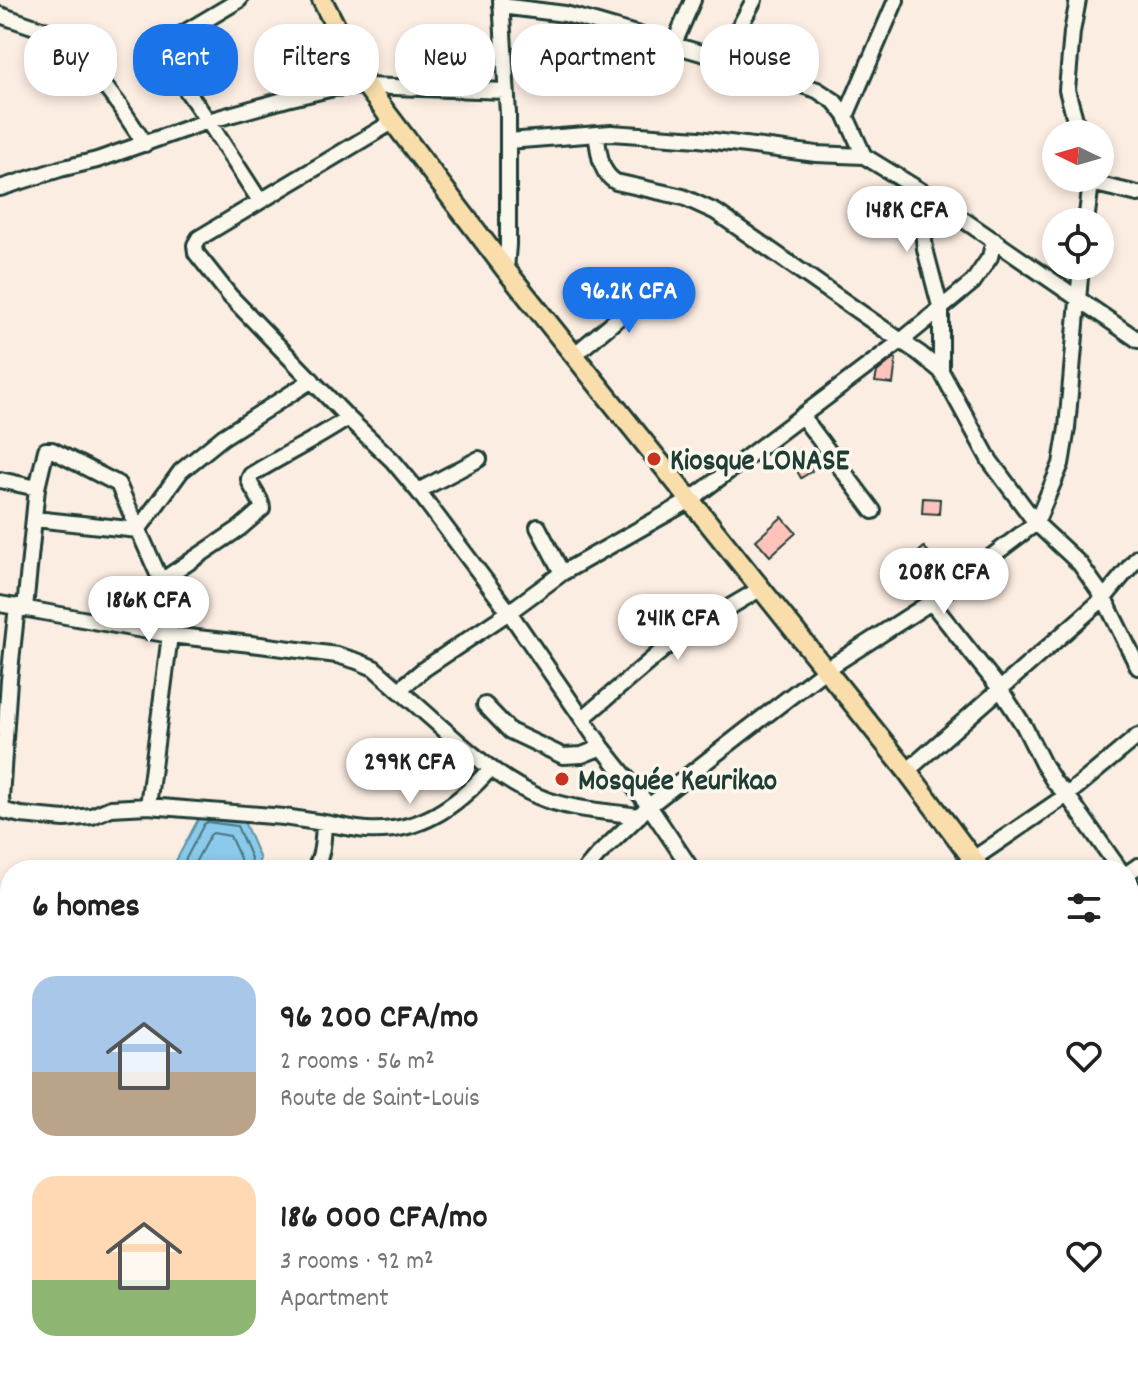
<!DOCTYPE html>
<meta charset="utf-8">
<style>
body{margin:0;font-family:Dekko,sans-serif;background:#f6f6f6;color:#222;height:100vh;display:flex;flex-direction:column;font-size:30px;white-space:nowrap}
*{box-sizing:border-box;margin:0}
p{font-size:26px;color:#767676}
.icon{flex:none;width:44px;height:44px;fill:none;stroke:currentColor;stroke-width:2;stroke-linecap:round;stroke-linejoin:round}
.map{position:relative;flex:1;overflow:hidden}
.panel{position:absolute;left:0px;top:860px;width:1138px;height:514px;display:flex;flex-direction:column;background:#fff;border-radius:32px 32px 0 0;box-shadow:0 4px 12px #0003}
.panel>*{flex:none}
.banner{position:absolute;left:24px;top:24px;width:1090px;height:72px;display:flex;gap:16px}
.needle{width:52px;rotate:275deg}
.tools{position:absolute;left:1042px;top:120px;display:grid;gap:16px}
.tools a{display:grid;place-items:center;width:72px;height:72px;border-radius:50%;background:#fff;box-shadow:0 4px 12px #0003;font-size:40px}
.price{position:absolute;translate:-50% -68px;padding:0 18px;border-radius:28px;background:#fff;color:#222;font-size:26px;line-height:52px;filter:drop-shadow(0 2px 4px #0008)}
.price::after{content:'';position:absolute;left:50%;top:48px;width:24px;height:18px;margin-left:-12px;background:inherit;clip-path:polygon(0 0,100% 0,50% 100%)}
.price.selected{background:#1a73e8;color:#fff}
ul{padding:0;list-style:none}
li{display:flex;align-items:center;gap:24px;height:200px;padding:0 32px}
li span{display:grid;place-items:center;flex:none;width:224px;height:160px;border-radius:24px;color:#555}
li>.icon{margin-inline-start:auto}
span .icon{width:96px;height:96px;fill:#fffc;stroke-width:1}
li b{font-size:34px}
h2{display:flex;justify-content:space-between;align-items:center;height:96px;padding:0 32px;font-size:34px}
.chip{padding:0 28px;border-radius:32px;background:#fff;box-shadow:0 4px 12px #0003;font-size:28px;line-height:72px}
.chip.selected{background:#1a73e8;color:#fff}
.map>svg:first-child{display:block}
.water{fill:#8acaeb;stroke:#5f92a2;stroke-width:2}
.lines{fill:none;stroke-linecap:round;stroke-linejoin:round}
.shore{stroke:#4a757d;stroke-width:2}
.building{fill:#ffc3bb;stroke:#1f3d34;stroke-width:2}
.minor-casing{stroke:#1f3d34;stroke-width:20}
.major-casing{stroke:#1f3d34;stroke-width:24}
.minor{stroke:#fbf7ec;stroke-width:14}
.major{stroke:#f9deab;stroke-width:18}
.poi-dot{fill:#c8321e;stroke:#fbf7ec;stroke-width:3}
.labels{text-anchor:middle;stroke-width:7;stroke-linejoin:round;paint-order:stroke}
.poi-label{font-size:30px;font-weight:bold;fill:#1f3d34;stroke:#fbf7ec;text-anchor:start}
</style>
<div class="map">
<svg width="1138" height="1373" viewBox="0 0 1138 1373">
<rect width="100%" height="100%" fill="#fcede2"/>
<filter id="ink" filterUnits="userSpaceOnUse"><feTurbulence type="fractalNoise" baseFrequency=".0125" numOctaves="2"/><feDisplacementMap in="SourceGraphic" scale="16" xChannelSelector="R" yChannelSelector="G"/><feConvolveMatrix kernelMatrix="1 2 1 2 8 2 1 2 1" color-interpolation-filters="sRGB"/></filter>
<g filter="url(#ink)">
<path class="water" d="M201 814 242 817 260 859 255 870H171Z
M0 893 10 894V1024L0 1017Z
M632 1364H896L890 1373H635Z"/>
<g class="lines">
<path class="shore" d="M180 870 204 824 207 822 237 826 251 858 249 870
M191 870 210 835 213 833 230 836 240 858 239 870"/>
</g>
<path class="building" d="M894 358 896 359 893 384 875 382 877 372Z
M799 449 812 471 801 478 788 455Z
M923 498 940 499 939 514 922 513Z
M782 517 796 533 770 556 756 540Z
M924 547 947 573 922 595 900 569Z"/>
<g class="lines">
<defs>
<path id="minor" d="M239 0 167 43 162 50V55L208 121 260 201
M501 0 508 114V245L506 270
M1078 0 1072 32 1067 90 1079 134
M501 6 565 14 591 21 722 59 817 90 834 101 846 116 864 156 926 194 1138 340
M0 15 62 36 78 51 119 105 145 144
M673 46 693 0
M722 59 754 0
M846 116 896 0
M394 121 199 238 195 245 196 253 230 296 348 418 393 461 418 491 509 612 602 747 649 806 692 870
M596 135C600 153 599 172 616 182L683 197 716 212 901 341 973 282 990 257 994 240
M508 141 611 133 699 139 816 154 864 156
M0 188 60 169 97 160 208 121 287 99 334 88 366 86 506 91
M926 194 923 231 925 249 941 310V371
M1086 222 1091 183 1138 194
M574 355 658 285
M802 416 873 511
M0 480 37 488 25 608
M37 488 46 450H52L118 484 161 581 170 635 148 806
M418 491 479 459
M35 519 138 530 181 471 223 437 312 380
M538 527 562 573
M161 581 240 528 262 509C262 498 251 490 249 479L251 475C283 455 317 439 348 418
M931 602 1000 689 1024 726 1043 764 1055 783 1067 795 1120 870
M0 604 170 635 260 645 337 655 357 661 374 668 399 690
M17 606 9 680 1 798 2 806 5 811 21 815 65 819 92 816 111 808 148 806 284 817 324 823C323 840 323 856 314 870
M485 705 510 731 563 756 582 755 602 747
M583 718 677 638 760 589
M907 771 1104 598 1138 557
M639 816C609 812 576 810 547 800 492 780 444 727 399 690L424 669 509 612 562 573 689 501 901 341 919 353 941 371 990 461 1036 523 1061 464 1067 428 1081 266
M324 823C338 825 352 829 367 830 420 833 456 807 490 769
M585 870 598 855 649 806 744 732 825 670 931 602 1036 523 1080 564 1104 598 1138 667
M957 870 1067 795 1138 736
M1128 873 1138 866
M1128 881 1138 894
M1128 999 1138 991
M0 1145H10
M1128 1156 1138 1149
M0 1251H10
M1128 1336 1138 1344
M0 1349H10
M468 1364 484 1373
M251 1368 358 1369
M55 1373V1364
M148 1373V1364
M961 1373 966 1364"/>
<path id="major" d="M322 0 366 86 506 270 907 771 981 870
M1128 1054 1138 1066"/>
</defs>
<use href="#minor" class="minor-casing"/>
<use href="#major" class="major-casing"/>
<use href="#minor" class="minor"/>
<use href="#major" class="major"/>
</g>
</g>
<g class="poi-dot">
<circle cx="654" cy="459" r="8"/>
<circle cx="562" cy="779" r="8"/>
</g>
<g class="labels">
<g class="poi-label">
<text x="670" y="469">Kiosque LONASE</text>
<text x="578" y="789">Mosquée Keurikao</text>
</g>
</g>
</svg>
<div class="tools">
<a><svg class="needle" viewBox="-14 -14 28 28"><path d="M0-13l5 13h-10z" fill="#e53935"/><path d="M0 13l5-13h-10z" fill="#767676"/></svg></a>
<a><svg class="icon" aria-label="locate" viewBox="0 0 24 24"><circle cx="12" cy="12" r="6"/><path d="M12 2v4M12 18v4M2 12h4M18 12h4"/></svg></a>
</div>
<b class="price" style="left:907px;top:254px">148K CFA</b>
<b class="price selected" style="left:629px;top:335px">96.2K CFA</b>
<b class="price" style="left:944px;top:616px">208K CFA</b>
<b class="price" style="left:149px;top:644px">186K CFA</b>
<b class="price" style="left:678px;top:662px">241K CFA</b>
<b class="price" style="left:410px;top:806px">299K CFA</b>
<div class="banner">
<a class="chip">Buy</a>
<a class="chip selected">Rent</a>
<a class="chip">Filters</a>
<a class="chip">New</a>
<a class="chip">Apartment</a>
<a class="chip">House</a>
</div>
<section class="panel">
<h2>6 homes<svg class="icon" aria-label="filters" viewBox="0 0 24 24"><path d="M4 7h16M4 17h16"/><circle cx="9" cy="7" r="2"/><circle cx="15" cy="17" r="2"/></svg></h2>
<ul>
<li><span style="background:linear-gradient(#a9c7e8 60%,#b9a48a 0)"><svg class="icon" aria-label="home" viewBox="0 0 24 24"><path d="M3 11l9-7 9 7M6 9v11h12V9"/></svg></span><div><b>96 200 CFA/mo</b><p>2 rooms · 56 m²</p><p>Route de Saint-Louis</p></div><svg class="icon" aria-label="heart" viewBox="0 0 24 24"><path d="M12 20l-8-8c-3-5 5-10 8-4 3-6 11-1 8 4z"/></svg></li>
<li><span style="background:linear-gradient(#ffd9b3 65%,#8fb573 0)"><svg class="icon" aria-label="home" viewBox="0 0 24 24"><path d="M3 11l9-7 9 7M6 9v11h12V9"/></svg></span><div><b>186 000 CFA/mo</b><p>3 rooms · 92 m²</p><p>Apartment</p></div><svg class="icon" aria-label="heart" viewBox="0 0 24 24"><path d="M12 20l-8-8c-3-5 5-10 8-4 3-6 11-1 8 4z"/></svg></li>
</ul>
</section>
</div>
